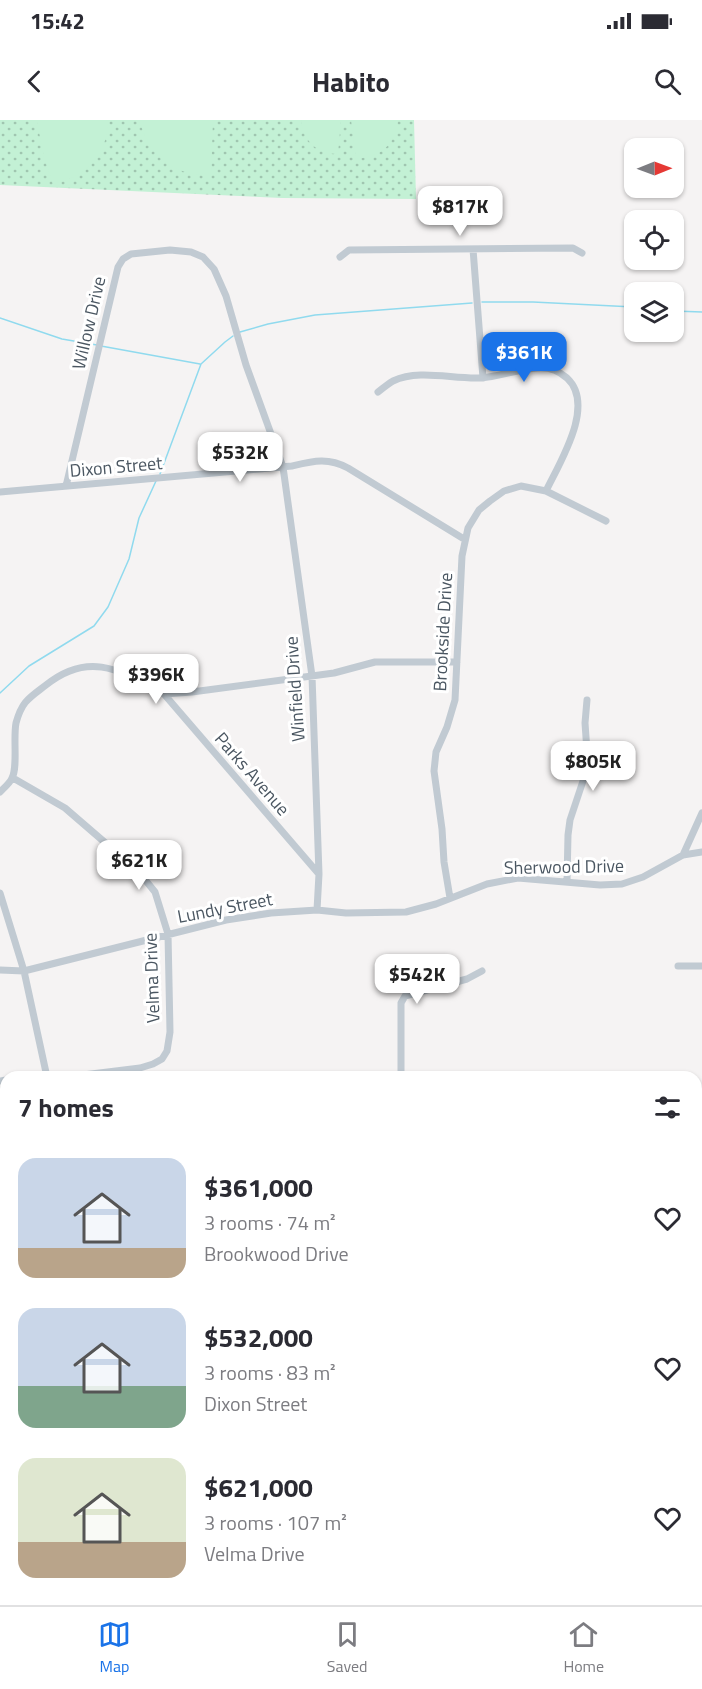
<!DOCTYPE html>
<meta charset="utf-8">
<style>
body{margin:0;font-family:"Titillium Web",sans-serif;background:#f7f7f7;color:#2b2b33;height:100vh;display:flex;flex-direction:column;font-size:22px;white-space:nowrap}
*{box-sizing:border-box;margin:0}
p{font-size:20px;color:#7c7c81}
.icon{flex:none;width:33px;height:33px;fill:none;stroke:currentColor;stroke-width:2;stroke-linecap:round;stroke-linejoin:round}
.map{position:relative;flex:1;overflow:hidden}
.panel{position:absolute;left:0px;top:951px;width:702px;height:534px;display:flex;flex-direction:column;background:#fff;border-radius:18px 18px 0 0;box-shadow:0 2px 4px #0004}
.panel>*{flex:none}
.needle{width:39px;rotate:89deg}
.fabs{position:absolute;left:624px;top:18px;display:grid;gap:12px}
.fabs a{display:grid;place-items:center;width:60px;height:60px;border-radius:12px;background:#fff;box-shadow:0 2px 4px #0004;font-size:30px}
.price{position:absolute;translate:-50% -51px;padding:0 14px;border-radius:12px;background:#fff;color:#222;font-size:20px;line-height:39px;filter:drop-shadow(0 2px 3px #0008)}
.price::after{content:'';position:absolute;left:50%;top:36px;width:18px;height:14px;margin-left:-9px;background:inherit;clip-path:polygon(0 0,100% 0,50% 100%)}
.price.selected{background:#1a73e8;color:#fff}
ul{padding:0;list-style:none}
li{display:flex;align-items:center;gap:18px;height:150px;padding:0 18px}
li span{display:grid;place-items:center;flex:none;width:168px;height:120px;border-radius:18px;color:#555}
li>.icon{margin-inline-start:auto}
span .icon{width:72px;height:72px;fill:#fffc;stroke-width:1}
li b{font-size:26px}
h2{display:flex;justify-content:space-between;align-items:center;height:72px;padding:0 18px;font-size:26px}
.status{display:flex;justify-content:space-between;align-items:center;height:42px;padding:0 30px;background:#fff;direction:ltr}
.status svg{height:16px;fill:currentColor}
header{display:flex;justify-content:space-between;align-items:center;height:78px;padding:0 18px;background:#fff;font-size:27px;font-weight:700}
.menu{display:flex;justify-content:space-around;align-items:center;height:84px;border-top:2px solid #e1e1e2;background:#fff;font-size:16px;color:#7c7c81}
.menu a{display:grid;justify-items:center;gap:3px}
.menu .selected{color:#1a73e8}
.map>svg:first-child{display:block}
.green{fill:url(#green-dots)}
.cemetery{fill:url(#cemetery-stones)}
.pitch{fill:#c3f1d5}
.lines{fill:none;stroke-linecap:round;stroke-linejoin:round}
.stream{stroke:#90daee;stroke-width:1.5}
.street{stroke:#c1cad2;stroke-width:7}
.secondary{stroke:#c1cbd6;stroke-width:9}
.primary{stroke:#b3c2d1;stroke-width:10}
.labels{text-anchor:middle;stroke-width:6;stroke-linejoin:round;paint-order:stroke}
.street-label{font-size:18px;fill:#4a5661;stroke:#fff}
</style>
<div class="status"><b>15:42</b><svg viewBox="0 0 49 12"><path d="M0 12V9h3v3zM5 12V6h3v6zM10 12V3h3v9zM15 12V0h3v12zM26 1h20v11H26zM47 4h2v5h-2z"/></svg></div>
<header><svg class="icon" aria-label="back" viewBox="0 0 24 24"><path d="M15 5l-7 7 7 7"/></svg>Habito<svg class="icon" aria-label="search" viewBox="0 0 24 24"><circle cx="10" cy="10" r="6"/><path d="M15 15l6 6"/></svg></header>
<div class="map">
<svg width="702" height="1485" viewBox="0 0 702 1485">
<defs>
<pattern id="green-dots" width="8" height="8" patternUnits="userSpaceOnUse" patternTransform="scale(1.5)"><rect width="8" height="8" fill="#c3f1d5"/><path d="M2 2h.1M6 6h.1" fill="none" stroke="#a0c6b0" stroke-width="1.8" stroke-linecap="round"/></pattern>
<pattern id="cemetery-stones" width="16" height="16" patternUnits="userSpaceOnUse" patternTransform="scale(1.5)"><rect width="16" height="16" fill="#c3f1d5"/><path d="M2 7V4a2 2 0 0 1 4 0v3zM10 15v-3a2 2 0 0 1 4 0v3z" fill="#a0c6b0"/></pattern>
</defs>
<rect width="100%" height="100%" fill="#f5f3f3"/>
<path class="green" d="M0 0H414L416 79 282 78 0 65Z"/>
<path class="cemetery" d="M6 1206V1479H75L76 1485H0V1207Z"/>
<path class="pitch" d="M39 0H108C108 35 86 57 53 64L44 37 37 2Z
M139 0H213L211 56C171 54 151 38 139 0Z
M301 0H341L338 34C317 34 303 21 301 0Z
M351 0H398C394 26 382 36 356 39Z"/>
<g class="lines">
<path class="stream" d="M482 182H533L634 187
M674 191 702 192
M0 198 62 219 97 225
M240 212 268 204 315 195 472 183
M101 226 200 244
M160 354 201 244 225 222 233 216
M0 573 29 546 94 506 108 487 129 439 139 398 156 361"/>
<path class="street" d="M473 129 483 258
M340 137 349 130 573 128 582 133
M378 272C383 268 388 264 393 261 419 249 451 259 479 258 499 257 518 249 537 248 548 247 559 251 567 258 596 285 560 342 546 371
M66 366 118 147 123 139 131 134 170 130 191 132 203 137 214 149 226 176 246 245 283 347 312 556 319 754 317 790
M0 372 292 346C313 341 328 337 348 348L464 419
M164 574 192 572 334 553 375 542H457
M13 658 65 688 138 751 155 772 168 814 170 912 167 931 162 939 153 944 140 948 67 957
M0 672C4 668 10 663 12 658 18 647 13 618 16 603 22 581 29 578 46 565 90 530 121 551 164 574L318 753
M683 735 702 693
M567 761 568 715 570 700 588 646 585 603 587 580
M0 773 24 851 47 957
M450 778 444 742 442 709 434 651 436 632 447 607 455 580 462 436 468 408 479 390 490 381 504 371 521 366 546 371 606 401
M678 846H702
M0 850 24 851 226 800 271 793 317 790 346 793 406 792 436 784 487 764 518 758 600 765 622 764 643 757 683 735 702 732
M401 957V883L405 876 467 859 482 851
M0 961 6 960
M696 1286H702
M590 1479V1485
M505 1485V1479"/>
<path class="secondary" d="M696 1033 702 1029
M688 1479V1485"/>
<path class="primary" d="M696 1087 702 1089
M0 1117 6 1115"/>
</g>
<g class="labels">
<g class="street-label">
<text transform="translate(89 203) rotate(-77)" y="6">Willow Drive</text>
<text transform="translate(116 347) rotate(-5)" y="6">Dixon Street</text>
<text transform="translate(443 512) rotate(-87)" y="6">Brookside Drive</text>
<text transform="translate(295 569) rotate(-94)" y="6">Winfield Drive</text>
<text transform="translate(252 654) rotate(49)" y="6">Parks Avenue</text>
<text transform="translate(564 747) rotate(-1)" y="6">Sherwood Drive</text>
<text transform="translate(225 788) rotate(-11)" y="6">Lundy Street</text>
<text transform="translate(152 858) rotate(-92)" y="6">Velma Drive</text>
</g>
</g>
</svg>
<div class="fabs">
<a><svg class="needle" viewBox="-14 -14 28 28"><path d="M0-13l5 13h-10z" fill="#e53935"/><path d="M0 13l5-13h-10z" fill="#7c7c81"/></svg></a>
<a><svg class="icon" aria-label="locate" viewBox="0 0 24 24"><circle cx="12" cy="12" r="6"/><path d="M12 2v4M12 18v4M2 12h4M18 12h4"/></svg></a>
<a><svg class="icon" aria-label="layers" viewBox="0 0 24 24"><path d="M12 4l9 5-9 5-9-5zM3 14l9 5 9-5"/></svg></a>
</div>
<b class="price" style="left:460px;top:117px">$817K</b>
<b class="price selected" style="left:524px;top:263px">$361K</b>
<b class="price" style="left:240px;top:363px">$532K</b>
<b class="price" style="left:156px;top:585px">$396K</b>
<b class="price" style="left:593px;top:672px">$805K</b>
<b class="price" style="left:139px;top:771px">$621K</b>
<b class="price" style="left:417px;top:885px">$542K</b>
<section class="panel">
<h2>7 homes<svg class="icon" aria-label="filters" viewBox="0 0 24 24"><path d="M4 7h16M4 17h16"/><circle cx="9" cy="7" r="2"/><circle cx="15" cy="17" r="2"/></svg></h2>
<ul>
<li><span style="background:linear-gradient(#c9d6e8 75%,#b9a48a 0)"><svg class="icon" aria-label="home" viewBox="0 0 24 24"><path d="M3 11l9-7 9 7M6 9v11h12V9"/></svg></span><div><b>$361,000</b><p>3 rooms · 74 m²</p><p>Brookwood Drive</p></div><svg class="icon" aria-label="heart" viewBox="0 0 24 24"><path d="M12 20l-8-8c-3-5 5-10 8-4 3-6 11-1 8 4z"/></svg></li>
<li><span style="background:linear-gradient(#c9d6e8 65%,#7fa58c 0)"><svg class="icon" aria-label="home" viewBox="0 0 24 24"><path d="M3 11l9-7 9 7M6 9v11h12V9"/></svg></span><div><b>$532,000</b><p>3 rooms · 83 m²</p><p>Dixon Street</p></div><svg class="icon" aria-label="heart" viewBox="0 0 24 24"><path d="M12 20l-8-8c-3-5 5-10 8-4 3-6 11-1 8 4z"/></svg></li>
<li><span style="background:linear-gradient(#dfe7d0 70%,#b9a48a 0)"><svg class="icon" aria-label="home" viewBox="0 0 24 24"><path d="M3 11l9-7 9 7M6 9v11h12V9"/></svg></span><div><b>$621,000</b><p>3 rooms · 107 m²</p><p>Velma Drive</p></div><svg class="icon" aria-label="heart" viewBox="0 0 24 24"><path d="M12 20l-8-8c-3-5 5-10 8-4 3-6 11-1 8 4z"/></svg></li>
</ul>
</section>
</div>
<nav class="menu">
<a class="selected"><svg class="icon" aria-label="map" viewBox="0 0 24 24"><path d="M3 6l6-2 6 2 6-2v14l-6 2-6-2-6 2zM9 4v14M15 6v14"/></svg>Map</a>
<a><svg class="icon" aria-label="saved" viewBox="0 0 24 24"><path d="M7 4h10v16l-5-4-5 4z"/></svg>Saved</a>
<a><svg class="icon" aria-label="home" viewBox="0 0 24 24"><path d="M3 11l9-7 9 7M6 9v11h12V9"/></svg>Home</a>
</nav>
